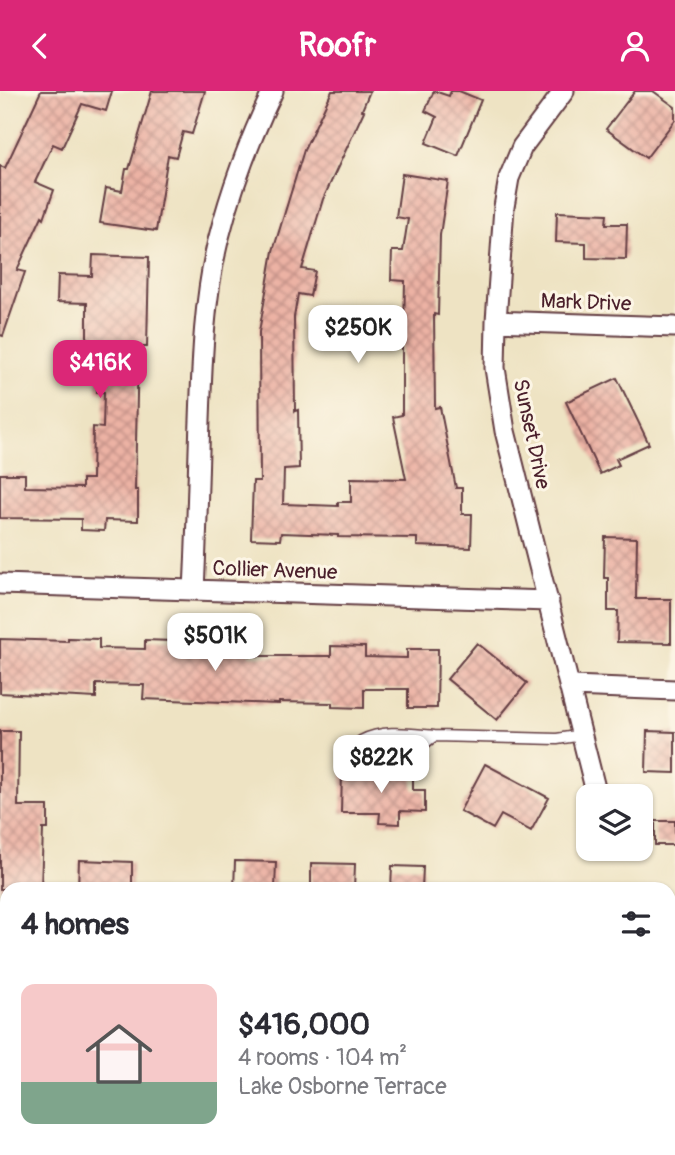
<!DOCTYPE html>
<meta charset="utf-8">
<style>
body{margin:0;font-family:Pangolin,sans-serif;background:#f2f2f3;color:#2b2b33;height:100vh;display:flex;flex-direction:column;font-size:26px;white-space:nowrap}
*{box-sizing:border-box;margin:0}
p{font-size:23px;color:#7c7c81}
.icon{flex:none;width:38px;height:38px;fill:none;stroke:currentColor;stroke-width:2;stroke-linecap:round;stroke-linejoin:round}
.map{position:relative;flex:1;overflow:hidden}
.panel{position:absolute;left:0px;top:791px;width:676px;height:273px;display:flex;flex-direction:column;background:#fff;border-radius:21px 21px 0 0;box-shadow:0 2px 5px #0004}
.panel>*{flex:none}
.controls{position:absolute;left:576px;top:693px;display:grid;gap:14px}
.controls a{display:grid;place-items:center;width:77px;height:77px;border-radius:14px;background:#fff;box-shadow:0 2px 5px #0004;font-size:35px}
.price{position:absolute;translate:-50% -60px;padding:0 16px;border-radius:14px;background:#fff;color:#222;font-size:23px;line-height:46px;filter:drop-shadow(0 2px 4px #0008)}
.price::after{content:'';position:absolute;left:50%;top:42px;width:21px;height:16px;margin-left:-10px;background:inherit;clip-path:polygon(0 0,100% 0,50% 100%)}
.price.on{background:#db2777;color:#fff}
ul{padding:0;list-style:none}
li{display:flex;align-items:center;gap:21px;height:175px;padding:0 21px}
li span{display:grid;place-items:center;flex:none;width:196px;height:140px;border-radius:14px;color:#555}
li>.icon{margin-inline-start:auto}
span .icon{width:84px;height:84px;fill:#fffc;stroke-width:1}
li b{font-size:30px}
h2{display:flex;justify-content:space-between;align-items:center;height:84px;padding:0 21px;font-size:30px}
header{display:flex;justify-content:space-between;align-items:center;height:91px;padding:0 21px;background:#db2777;color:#fff;font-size:32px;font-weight:700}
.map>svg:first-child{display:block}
.building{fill:url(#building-cross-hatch)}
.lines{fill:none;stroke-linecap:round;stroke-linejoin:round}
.service-casing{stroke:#633c42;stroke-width:13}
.minor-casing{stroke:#633c42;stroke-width:23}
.service{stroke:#fff;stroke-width:10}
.minor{stroke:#fff;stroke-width:19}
.labels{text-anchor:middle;stroke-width:6;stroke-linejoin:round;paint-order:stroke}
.street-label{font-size:21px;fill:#4a1f2b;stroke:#fcf5e5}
</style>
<header><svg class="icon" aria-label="back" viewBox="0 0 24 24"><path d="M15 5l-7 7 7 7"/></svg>Roofr<svg class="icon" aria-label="person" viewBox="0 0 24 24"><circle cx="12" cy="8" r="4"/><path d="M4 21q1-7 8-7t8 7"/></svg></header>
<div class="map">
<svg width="675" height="1064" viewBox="0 0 675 1064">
<defs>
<pattern id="building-cross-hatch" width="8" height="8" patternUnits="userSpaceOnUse" patternTransform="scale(1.75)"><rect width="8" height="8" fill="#ecb2a4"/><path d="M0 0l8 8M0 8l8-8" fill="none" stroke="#c19086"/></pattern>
</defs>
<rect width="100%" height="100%" fill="#fcf5e5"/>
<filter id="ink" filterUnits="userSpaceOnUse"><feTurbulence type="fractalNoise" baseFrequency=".0143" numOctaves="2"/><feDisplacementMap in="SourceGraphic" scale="14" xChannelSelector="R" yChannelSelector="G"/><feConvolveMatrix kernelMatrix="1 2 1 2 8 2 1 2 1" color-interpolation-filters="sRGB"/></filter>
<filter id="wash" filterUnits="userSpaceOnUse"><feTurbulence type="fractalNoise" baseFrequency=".00686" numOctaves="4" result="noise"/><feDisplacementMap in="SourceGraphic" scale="28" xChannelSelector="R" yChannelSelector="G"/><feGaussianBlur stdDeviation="1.57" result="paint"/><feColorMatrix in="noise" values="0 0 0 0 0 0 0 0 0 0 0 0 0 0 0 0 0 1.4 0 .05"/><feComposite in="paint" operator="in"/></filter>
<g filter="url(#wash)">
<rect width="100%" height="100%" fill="#eee3c3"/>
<g id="blocks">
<path class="building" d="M41 0H112L106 20 82 13 62 57 53 53 35 91 54 99 44 127 42 125 17 179 25 181 3 245 0 244V75L5 77Z
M152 0H205L192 43 183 41 176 66 168 64 156 140 100 132 106 97 122 100 126 78H129Z
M332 0H370L362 19 364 20 323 108 302 178 315 180 310 205 298 203 294 226 295 320 298 319 299 377 284 378 283 413 338 415V411H351V387L406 388 393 326 402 324V240H404L405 190 391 189 392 160H403L408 128 396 126 402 83 448 90 440 144 438 224 434 223 435 317 440 316 456 397H462V423H472L471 457 417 455V447L338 446V444L281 442 280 449 251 448 253 390H260L259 241 273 160 304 59Z
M434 0 449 5 451 0H459L481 9 458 65 426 52 437 26 425 20Z
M635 0H653L675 16V29L646 67 606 38Z
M557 121 607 123 606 133H627L626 168 586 167V152L556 151Z
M93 164 149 166 147 256H138L135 399H138V430L105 429 104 440 81 439V428L0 427V383H25V396L82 397V388H92L93 336 103 337 104 301H97L98 269 103 270 105 261 98 259V254H87V212L57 211 58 184 92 185Z
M617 287 649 353 616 368 619 374 600 383 566 311Z
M605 446 637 447 636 508H671V552L617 551 618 520H608V487H604Z
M68 547 99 548V557L145 558V549L172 550V559L219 560 220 552 251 553 250 565H331V555L365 556V566L407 567V558H438L437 617H408V598H364V617L332 616V612L279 611V613L143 608 144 594 96 593V607L0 602V548L68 550Z
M477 552 527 592 497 629 447 588Z
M0 640H19L18 715H48V738H43L41 798H0Z
M647 640 675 641V682L646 681Z
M485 673 549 707 531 740 501 724 493 738 460 720Z
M342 681 413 682V699H425V721L400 720V733L379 732 380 722H341Z
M655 730H675V754H655Z
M79 769 132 771V798H78Z
M235 770 276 771 275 798H234Z
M311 772 355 773 354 798H311Z
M392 775 423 776 422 798H391Z"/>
</g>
</g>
<g filter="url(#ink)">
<use href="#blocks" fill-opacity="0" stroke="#633c42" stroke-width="2"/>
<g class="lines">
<defs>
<path id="service" d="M434 645C410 643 384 638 361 650L359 657C384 678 411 664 434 645L557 648 582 644"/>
<path id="minor" d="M564 0 522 56 509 87 504 116 496 230 495 277 505 340 597 705
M496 230 675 236
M0 493 549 510
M194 499C197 442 198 386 200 329 202 269 204 208 218 150 231 98 250 48 273 0
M571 595 675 599
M0 889H7
M294 1057 296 1064"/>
</defs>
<use href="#service" class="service-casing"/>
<use href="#minor" class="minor-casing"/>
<use href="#service" class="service"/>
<use href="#minor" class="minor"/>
</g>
</g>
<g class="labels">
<g class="street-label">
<text transform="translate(586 211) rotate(2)" y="7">Mark Drive</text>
<text transform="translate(532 343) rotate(78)" y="7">Sunset Drive</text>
<text transform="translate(275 479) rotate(2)" y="7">Collier Avenue</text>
</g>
</g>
</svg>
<div class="controls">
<a><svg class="icon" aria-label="layers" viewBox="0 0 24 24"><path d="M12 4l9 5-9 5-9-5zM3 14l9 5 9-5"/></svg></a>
</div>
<b class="price" style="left:358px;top:274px">$250K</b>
<b class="price on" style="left:100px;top:309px">$416K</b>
<b class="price" style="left:215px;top:582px">$501K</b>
<b class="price" style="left:381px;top:704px">$822K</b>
<section class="panel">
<h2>4 homes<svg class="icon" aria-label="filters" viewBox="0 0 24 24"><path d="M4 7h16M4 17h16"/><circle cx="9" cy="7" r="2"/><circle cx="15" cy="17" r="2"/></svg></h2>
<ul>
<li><span style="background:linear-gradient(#f6c9c9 70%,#7fa58c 0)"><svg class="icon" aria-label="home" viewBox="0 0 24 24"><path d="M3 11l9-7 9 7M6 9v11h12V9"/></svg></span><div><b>$416,000</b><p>4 rooms · 104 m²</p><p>Lake Osborne Terrace</p></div></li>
</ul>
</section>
</div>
